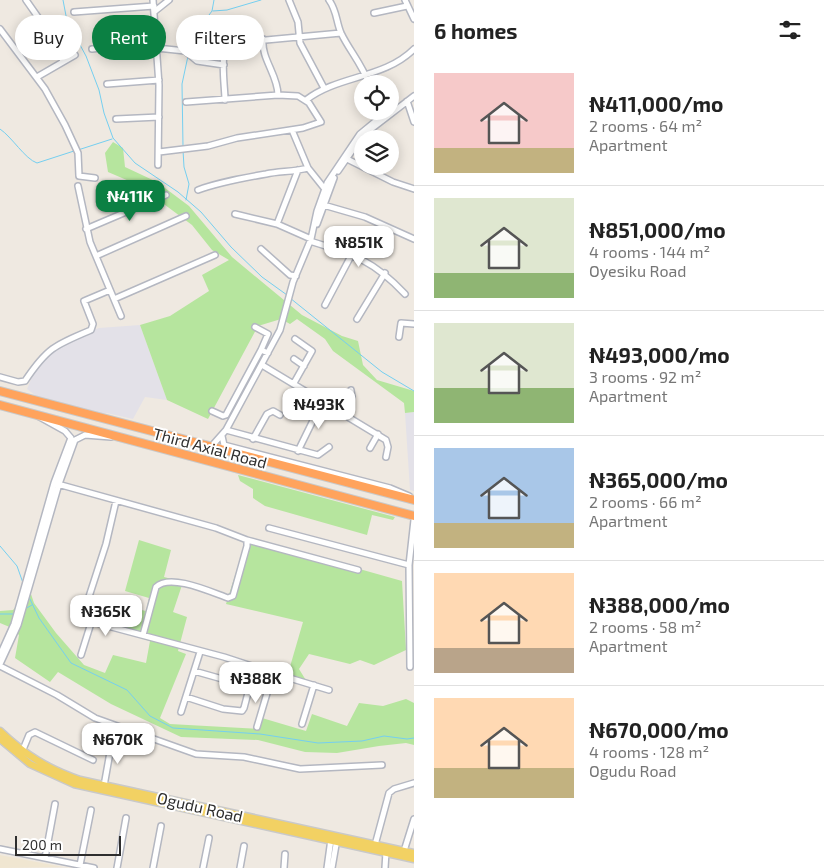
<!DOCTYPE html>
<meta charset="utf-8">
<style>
body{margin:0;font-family:"Exo 2",sans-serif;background:#f6f6f6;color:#222;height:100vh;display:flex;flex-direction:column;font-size:19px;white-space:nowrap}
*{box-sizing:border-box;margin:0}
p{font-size:16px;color:#767676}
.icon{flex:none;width:28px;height:28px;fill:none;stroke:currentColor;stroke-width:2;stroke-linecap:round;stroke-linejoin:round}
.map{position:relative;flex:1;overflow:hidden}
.drawer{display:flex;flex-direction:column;background:#fff;width:410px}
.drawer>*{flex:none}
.top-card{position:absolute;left:15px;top:15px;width:324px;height:45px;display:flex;gap:10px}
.fabs{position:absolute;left:354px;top:75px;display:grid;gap:10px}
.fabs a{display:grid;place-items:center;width:45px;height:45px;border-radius:50%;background:#fff;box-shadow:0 2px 12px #0003;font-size:25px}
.scale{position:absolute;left:15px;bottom:12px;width:106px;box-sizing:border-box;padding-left:5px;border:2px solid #2e2e2e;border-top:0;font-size:14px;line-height:18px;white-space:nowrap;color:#2e2e2e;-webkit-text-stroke:4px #fff;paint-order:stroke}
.price{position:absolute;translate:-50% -42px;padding:0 11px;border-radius:10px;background:#fff;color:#222;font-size:16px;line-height:32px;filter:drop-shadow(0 1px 2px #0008)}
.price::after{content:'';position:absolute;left:50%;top:30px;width:15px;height:11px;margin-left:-8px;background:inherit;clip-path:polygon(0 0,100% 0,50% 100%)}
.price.current{background:#0b8043;color:#fff}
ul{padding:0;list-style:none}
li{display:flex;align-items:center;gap:15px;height:125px;padding:0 20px}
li+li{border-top:1px solid #e0e0e0}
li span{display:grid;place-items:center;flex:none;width:140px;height:100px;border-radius:0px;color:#555}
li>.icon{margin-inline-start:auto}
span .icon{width:60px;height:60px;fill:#fffc;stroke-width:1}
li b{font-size:21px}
h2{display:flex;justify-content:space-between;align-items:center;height:60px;padding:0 20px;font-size:21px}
.pill{padding:0 18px;border-radius:22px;background:#fff;box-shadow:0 2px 12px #0003;font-size:18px;line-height:45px}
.pill.current{background:#0b8043;color:#fff}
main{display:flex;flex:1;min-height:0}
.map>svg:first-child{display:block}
.industrial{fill:#e3e1e8}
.education{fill:#f0e6d1}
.green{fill:#b6e59e}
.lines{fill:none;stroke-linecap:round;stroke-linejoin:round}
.stream{stroke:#75cff0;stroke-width:1}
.minor-casing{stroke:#b4b7c1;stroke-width:8}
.major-casing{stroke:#c9c9c9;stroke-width:9}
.highway-casing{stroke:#c9c9c9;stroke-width:10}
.minor{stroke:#fff;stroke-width:5}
.major{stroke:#f2d163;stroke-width:6}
.highway{stroke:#ffa35c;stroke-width:8}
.labels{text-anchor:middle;stroke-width:4;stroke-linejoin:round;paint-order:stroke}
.street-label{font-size:16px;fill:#2e2e2e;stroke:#fff}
</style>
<main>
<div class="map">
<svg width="414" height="868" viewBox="0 0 414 868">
<rect width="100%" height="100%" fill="#efe9e1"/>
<path class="industrial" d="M140 325 167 400 145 397 133 419 107 413 97 415 43 401 27 389 37 365 67 340 99 328Z
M414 412V491L410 490 405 413Z"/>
<path class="education" d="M0 855 63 867 0 868Z"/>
<path class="green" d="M113 142 123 148 125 167 157 182 189 206 232 257 302 315 342 336 358 341 363 365 377 380 414 391V412L405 413 404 403 333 351 325 339 297 319 290 324 281 319 258 326 208 419 167 400 140 325 170 316 209 291 202 275 229 260 212 250 192 225 149 193 136 184 108 172 105 153Z
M238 475 395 517 393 520 372 515 367 535 265 506 253 498V489L240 481Z
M250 538 402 581 406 650 374 665 360 660 350 664 309 654 299 669 307 682 287 677 303 622 226 604 244 547Z
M139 540 171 550 164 577 183 582 173 612 187 617 178 651 186 654 160 718 170 724 260 729 262 718 306 731 312 714 347 726 359 703 383 706 406 699 414 703V745L406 743 379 746 337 753 305 752 258 740 181 737 111 704 58 672 50 682 15 658 19 635 12 628 0 623V611L13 610 22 600 21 589 29 588 34 603 56 633 84 665 105 673 113 655 146 663 150 641 112 629 119 605 146 611 149 598 125 591Z"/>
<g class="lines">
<path class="stream" d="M63 0 67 21 86 56 99 90 104 113 113 138 135 163 178 192 201 212 231 247 262 277 287 295
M213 11 227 10 261 0
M190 52 200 27 212 11 214 0
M0 129C12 137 25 159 37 163L74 151
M183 146 182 84 188 56
M78 150 112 139
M183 150 184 167 189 184 186 200
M290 298 382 372 414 391
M0 546 17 566 23 583
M28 595 39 618 71 663 127 690 150 716 173 728 260 734 318 743 362 741 384 736 407 739 414 738
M25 609 32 605
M0 614H14"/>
<defs>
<path id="minor" d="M26 0 47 30 63 61
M153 0 159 85 158 165
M289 0 298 22 300 43 324 88
M329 0C337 11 336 21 341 33 349 50 362 64 369 84
M405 0 414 19
M74 12 154 6
M154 12 169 0
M374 13 407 6
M0 29 45 89 65 125 78 153 79 176 95 178
M263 39C261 59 278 75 278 95
M157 48 185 51 197 61 224 65
M92 49 157 42
M37 77 75 55
M107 84 159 80
M225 100C225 84 217 41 235 35L266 40 341 33
M306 100C338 75 384 79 414 49
M407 101 414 122
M116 119 159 117
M292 130 308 168 324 188
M366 133 414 96
M159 152 208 146 237 138 303 128 321 122 309 103 298 96 278 95 186 102
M347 159 393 182 414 189
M338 171 356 145
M78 186 90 242 121 316
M198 190C220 182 243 178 266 174 280 171 294 172 308 168
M320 204 365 217 414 239
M235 214 277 224 311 239
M277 224 298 170
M317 224 334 178
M86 229 166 195
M313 242C355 255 374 261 405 294
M261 249 290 275 296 276
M96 256 186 216
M114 299 215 255
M325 305 352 254
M357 319 385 273
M255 327 268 334 261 350
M399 337 401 323 414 324
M294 359 304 366
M262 365 386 440 388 447 386 457
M0 377 18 382 25 381C47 348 55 345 91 330L93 324 84 301 110 290
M294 383 312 351 295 339
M212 411 223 416 226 415 261 350 268 353
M343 412 352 397 351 390
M226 430 318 455 329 447
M222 436 224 445 390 488 409 496
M253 439 267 414 273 411 280 415
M210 448 226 430 280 330 293 282 311 239 317 211 327 183 360 134 388 111
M370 448 378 434
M298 451 323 400
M54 483 216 528 247 540V546L233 596 228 598C211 592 170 573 156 587L143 635
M116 501 106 544 85 609 84 614 89 621 224 657 273 673
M269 528 409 565
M247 540 358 570
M0 655 14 624 54 483 71 438 65 431 38 416
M81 655 91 623
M0 664 18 625 59 484 75 440 85 435 111 437
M0 666 57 695 95 718 196 754 244 757 300 769 382 765
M410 667 409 565 414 520
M186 697 223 709 242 711 244 708 249 689 247 686 194 671
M181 712 200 652
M302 724 314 685
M257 727 273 673 329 690
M22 752 29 735 35 732 93 760
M104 786 112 741
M375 845 389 793 394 789 414 783
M0 849 94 868
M404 851 414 819
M45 858 55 804
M80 865 91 810
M117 868 126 818
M153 868 161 826
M203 868 209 838
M240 868 244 846
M284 868 285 854
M327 868 331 839
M332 868 337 839
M385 868 386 852"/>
<path id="major" d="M0 731C25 755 48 769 80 780L414 853
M0 739 30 764 74 784 414 859"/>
<path id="highway" d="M0 391 414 500
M0 405 414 516"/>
</defs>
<use href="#minor" class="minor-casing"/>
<use href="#major" class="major-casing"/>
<use href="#highway" class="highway-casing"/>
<use href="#minor" class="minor"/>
<use href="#major" class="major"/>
<use href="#highway" class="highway"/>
</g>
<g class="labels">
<g class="street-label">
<text transform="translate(210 448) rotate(15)" y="6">Third Axial Road</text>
<text transform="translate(200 807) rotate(13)" y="6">Ogudu Road</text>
</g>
</g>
</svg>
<div class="fabs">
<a><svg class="icon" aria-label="locate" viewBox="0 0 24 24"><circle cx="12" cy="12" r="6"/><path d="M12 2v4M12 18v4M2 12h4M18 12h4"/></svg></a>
<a><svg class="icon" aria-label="layers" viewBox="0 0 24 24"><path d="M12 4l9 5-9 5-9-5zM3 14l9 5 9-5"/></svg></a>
</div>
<div class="scale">200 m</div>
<b class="price current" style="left:130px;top:222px">₦411K</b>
<b class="price" style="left:359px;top:268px">₦851K</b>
<b class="price" style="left:319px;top:430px">₦493K</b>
<b class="price" style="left:106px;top:637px">₦365K</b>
<b class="price" style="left:256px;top:704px">₦388K</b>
<b class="price" style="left:118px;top:765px">₦670K</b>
<div class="top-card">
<a class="pill">Buy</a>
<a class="pill current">Rent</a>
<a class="pill">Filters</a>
</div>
</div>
<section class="drawer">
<h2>6 homes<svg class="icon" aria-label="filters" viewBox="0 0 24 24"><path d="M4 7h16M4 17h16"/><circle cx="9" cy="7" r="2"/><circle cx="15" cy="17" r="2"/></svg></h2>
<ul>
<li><span style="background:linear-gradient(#f6c9c9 75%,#c2b280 0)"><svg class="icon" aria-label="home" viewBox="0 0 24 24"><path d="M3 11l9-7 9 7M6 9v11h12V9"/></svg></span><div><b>₦411,000/mo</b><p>2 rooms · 64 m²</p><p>Apartment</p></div></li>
<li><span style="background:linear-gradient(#dfe7d0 75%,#8fb573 0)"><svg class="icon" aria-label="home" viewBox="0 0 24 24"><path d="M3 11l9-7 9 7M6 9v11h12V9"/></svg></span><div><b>₦851,000/mo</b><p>4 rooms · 144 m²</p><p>Oyesiku Road</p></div></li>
<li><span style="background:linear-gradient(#dfe7d0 65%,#8fb573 0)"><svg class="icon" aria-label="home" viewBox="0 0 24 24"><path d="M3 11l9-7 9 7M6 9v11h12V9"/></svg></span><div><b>₦493,000/mo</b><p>3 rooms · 92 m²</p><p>Apartment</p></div></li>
<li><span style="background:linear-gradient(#a9c7e8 75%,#c2b280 0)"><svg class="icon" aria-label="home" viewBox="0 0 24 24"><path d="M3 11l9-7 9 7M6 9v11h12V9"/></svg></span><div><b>₦365,000/mo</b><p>2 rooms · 66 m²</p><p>Apartment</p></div></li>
<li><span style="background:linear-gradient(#ffd9b3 75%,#b9a48a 0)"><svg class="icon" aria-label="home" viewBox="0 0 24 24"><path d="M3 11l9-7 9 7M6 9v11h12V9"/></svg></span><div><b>₦388,000/mo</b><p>2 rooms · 58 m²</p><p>Apartment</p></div></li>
<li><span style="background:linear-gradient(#ffd9b3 70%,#c2b280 0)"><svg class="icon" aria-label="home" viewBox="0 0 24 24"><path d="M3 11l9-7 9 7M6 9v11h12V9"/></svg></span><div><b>₦670,000/mo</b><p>4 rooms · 128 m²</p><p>Ogudu Road</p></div></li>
</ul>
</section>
</main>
